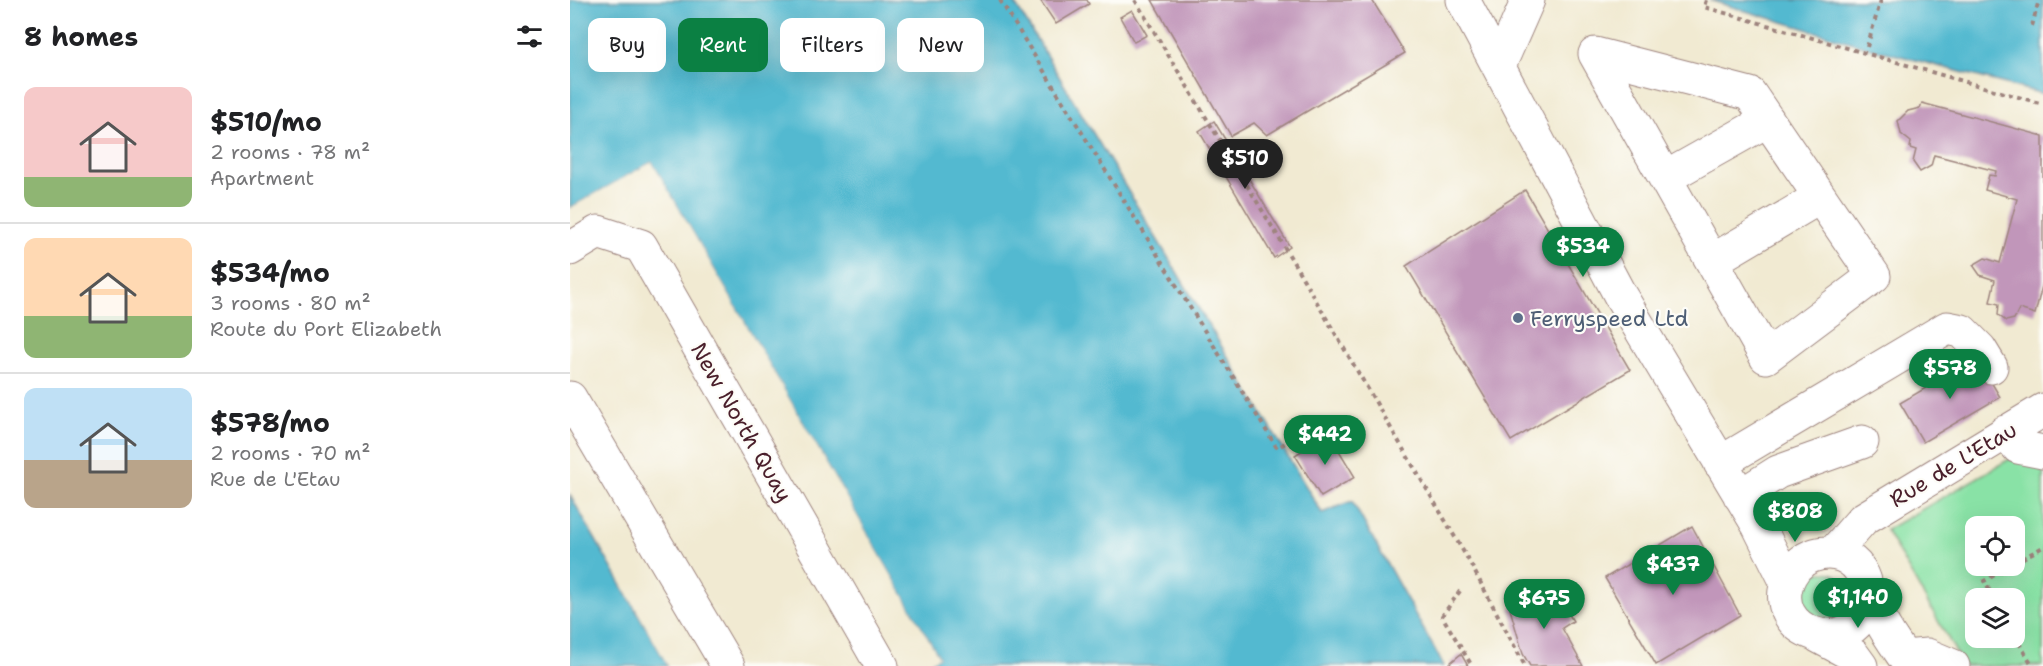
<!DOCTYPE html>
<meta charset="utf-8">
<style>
body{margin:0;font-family:"Shantell Sans",sans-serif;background:#f2f2f2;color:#202124;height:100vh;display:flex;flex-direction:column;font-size:22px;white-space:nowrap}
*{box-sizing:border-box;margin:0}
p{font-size:20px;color:#757577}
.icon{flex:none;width:33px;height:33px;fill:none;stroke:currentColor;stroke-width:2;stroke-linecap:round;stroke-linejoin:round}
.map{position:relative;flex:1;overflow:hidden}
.sheet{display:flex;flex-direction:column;background:#fff;width:570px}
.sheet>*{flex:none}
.guide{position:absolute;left:18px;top:18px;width:570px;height:54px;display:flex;gap:12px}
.controls{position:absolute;left:1395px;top:516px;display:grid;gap:12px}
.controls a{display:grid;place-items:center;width:60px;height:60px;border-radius:12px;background:#fff;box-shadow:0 6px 24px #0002;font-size:30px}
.price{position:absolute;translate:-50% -51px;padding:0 14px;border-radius:21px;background:#0b8043;color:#fff;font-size:20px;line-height:39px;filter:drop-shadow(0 2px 3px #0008)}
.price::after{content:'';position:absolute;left:50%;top:36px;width:18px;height:14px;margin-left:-9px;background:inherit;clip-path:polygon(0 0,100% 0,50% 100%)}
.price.selected{background:#222;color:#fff}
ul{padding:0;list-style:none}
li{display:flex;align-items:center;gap:18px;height:150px;padding:0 24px}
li+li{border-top:2px solid #e0e0e0}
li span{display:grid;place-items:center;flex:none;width:168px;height:120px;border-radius:12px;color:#555}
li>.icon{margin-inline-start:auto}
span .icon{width:72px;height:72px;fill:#fffc;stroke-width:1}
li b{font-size:26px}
h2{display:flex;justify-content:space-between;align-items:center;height:72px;padding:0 24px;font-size:26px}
.pill{padding:0 21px;border-radius:12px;background:#fff;box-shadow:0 6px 24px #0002;font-size:21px;line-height:54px}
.pill.selected{background:#0b8043;color:#fff}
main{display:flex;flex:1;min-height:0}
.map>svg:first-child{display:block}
.green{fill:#89e2a6;stroke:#6a8068;stroke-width:1.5;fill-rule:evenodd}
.water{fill:#52b9d0;stroke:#4e6c7e;stroke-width:1.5}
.pier{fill:#f1ead2}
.building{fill:#c196ba}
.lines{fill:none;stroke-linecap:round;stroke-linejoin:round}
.minor-casing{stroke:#9e847e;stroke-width:35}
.path{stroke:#9e847e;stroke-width:4;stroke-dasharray:4.5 4.5;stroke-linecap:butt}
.minor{stroke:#fff;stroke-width:33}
.service-dot{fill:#5c6f8a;stroke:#fdfcf7;stroke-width:2}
.labels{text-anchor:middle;stroke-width:4.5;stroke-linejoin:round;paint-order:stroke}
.service-label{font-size:22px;fill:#4e5e75;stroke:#fdfcf7;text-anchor:start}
.street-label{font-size:22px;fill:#4a1f2b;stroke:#fdfcf7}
</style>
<main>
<section class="sheet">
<h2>8 homes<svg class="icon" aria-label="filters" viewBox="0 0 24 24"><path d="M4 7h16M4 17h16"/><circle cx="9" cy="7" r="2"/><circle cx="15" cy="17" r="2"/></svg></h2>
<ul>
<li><span style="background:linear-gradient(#f6c9c9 75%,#8fb573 0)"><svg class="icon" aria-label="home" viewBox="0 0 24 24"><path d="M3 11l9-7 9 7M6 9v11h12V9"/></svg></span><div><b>$510/mo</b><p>2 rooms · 78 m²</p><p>Apartment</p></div></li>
<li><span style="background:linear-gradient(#ffd9b3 65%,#8fb573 0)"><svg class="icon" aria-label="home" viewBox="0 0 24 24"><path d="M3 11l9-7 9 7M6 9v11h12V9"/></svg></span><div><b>$534/mo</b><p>3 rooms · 80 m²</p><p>Route du Port Elizabeth</p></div></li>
<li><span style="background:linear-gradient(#bfe0f5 60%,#b9a48a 0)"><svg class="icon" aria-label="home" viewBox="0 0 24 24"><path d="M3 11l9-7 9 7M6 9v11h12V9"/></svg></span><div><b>$578/mo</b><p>2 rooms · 70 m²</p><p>Rue de L'Etau</p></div></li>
</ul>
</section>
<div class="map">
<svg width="1473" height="666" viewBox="0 0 1473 666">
<rect width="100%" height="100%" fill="#fdfcf7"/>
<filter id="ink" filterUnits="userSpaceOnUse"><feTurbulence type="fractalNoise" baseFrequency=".0167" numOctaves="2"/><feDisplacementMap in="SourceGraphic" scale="12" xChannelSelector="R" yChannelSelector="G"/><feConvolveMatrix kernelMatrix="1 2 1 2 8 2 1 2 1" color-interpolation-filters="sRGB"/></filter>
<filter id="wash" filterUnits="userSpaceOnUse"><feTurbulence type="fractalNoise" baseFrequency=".008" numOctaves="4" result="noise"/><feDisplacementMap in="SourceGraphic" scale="24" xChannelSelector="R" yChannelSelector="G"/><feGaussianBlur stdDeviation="1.35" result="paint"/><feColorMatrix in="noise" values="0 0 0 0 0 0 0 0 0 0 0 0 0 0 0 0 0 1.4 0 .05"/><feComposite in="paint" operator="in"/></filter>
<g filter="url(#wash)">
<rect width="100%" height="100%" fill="#f1ead2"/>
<path class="green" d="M1443 457 1473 461V666H1394L1316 530ZM1406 526H1444V566H1406ZM1406 598H1444V638H1406Z
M1230 596a24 24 0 1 1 48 0a24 24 0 1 1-48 0Z"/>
<path class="water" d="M0 0H443L752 513 782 501 874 666H354L369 657 82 162 0 208Z
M1139 0H1473V94L1297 47Z
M0 495 98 666H0Z"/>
<path class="pier" d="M82 162 369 657 354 666H351L365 656 81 166 0 211V208Z
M0 492 3 493 101 666H98Z"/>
<g id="blocks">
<path class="building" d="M470 0H517L519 4 486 24Z
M582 0H802L835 53 697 135 684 123 661 136Z
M562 10 577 35 564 42 550 17Z
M1352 103 1473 136V282L1465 314 1449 309 1444 319 1436 321 1428 315 1429 304 1420 302 1425 280 1410 275 1403 265 1415 258 1430 263 1447 199 1415 190 1419 175 1425 176 1426 171 1364 155 1361 166 1350 172 1343 162 1346 150 1340 148 1341 142 1331 134 1328 121 1338 111 1350 108Z
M644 121 720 247 704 258 629 131Z
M955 190 1060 370 941 441 836 266Z
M1407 358 1430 397 1353 442 1330 403Z
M759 434 785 477 751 497 725 455Z
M1122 526 1170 615 1086 665 1035 578Z
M981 584 1003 621 992 628 1013 666H960L953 654 940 609Z
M891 654 898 666H882L880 663Z"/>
</g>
</g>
<g filter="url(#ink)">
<use href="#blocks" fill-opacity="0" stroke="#9e847e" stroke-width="1.5"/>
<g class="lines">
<defs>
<path id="minor" d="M893 0 1050 295 1188 525 1217 583
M1025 54 1180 94 1304 276 1196 357Z
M929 66 958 0
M1095 178 1198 120
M0 249 28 232 71 246 312 666
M1142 261 1250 197
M0 398 158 666
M1435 432 1448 447 1473 452
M1150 463 1377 328 1392 331 1410 349 1421 367
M1170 496 1208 472 1292 442
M1263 553 1293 519 1473 410
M1299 594C1290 666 1191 634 1220 576 1232 551 1267 545 1286 565 1295 575 1295 583 1299 594 1301 604 1308 614 1312 623 1320 638 1331 652 1340 666
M1248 636 1283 655 1291 666
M1334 657 1357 655 1383 666"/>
</defs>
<use href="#minor" class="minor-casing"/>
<path class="path" d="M430 0 707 448 737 430
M565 0 715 248 899 561 955 666
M1136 0 1134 7 1473 104
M1462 26 1469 0
M1297 47 1311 0
M1444 563 1473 547
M890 591 872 616 902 666
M1424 598 1414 581 1441 566
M1444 635 1463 666"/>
<use href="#minor" class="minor"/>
</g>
</g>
<circle class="service-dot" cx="948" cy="318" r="6"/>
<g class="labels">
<g class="service-label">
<text x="960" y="326">Ferryspeed Ltd</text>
</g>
<g class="street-label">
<text transform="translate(172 422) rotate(60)" y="8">New North Quay</text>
<text transform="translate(1383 464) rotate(-31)" y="8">Rue de L'Etau</text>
</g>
</g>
</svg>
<div class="controls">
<a><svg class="icon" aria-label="locate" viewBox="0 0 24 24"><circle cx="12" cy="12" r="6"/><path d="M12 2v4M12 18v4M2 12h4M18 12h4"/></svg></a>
<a><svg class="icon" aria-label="layers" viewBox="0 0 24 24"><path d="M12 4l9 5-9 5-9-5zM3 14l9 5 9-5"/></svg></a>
</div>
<b class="price selected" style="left:675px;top:190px">$510</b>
<b class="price" style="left:1013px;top:278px">$534</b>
<b class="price" style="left:1380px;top:400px">$578</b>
<b class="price" style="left:755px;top:466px">$442</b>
<b class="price" style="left:1225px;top:543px">$808</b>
<b class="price" style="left:1103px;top:596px">$437</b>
<b class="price" style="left:1288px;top:629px">$1,140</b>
<b class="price" style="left:974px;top:630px">$675</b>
<div class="guide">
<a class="pill">Buy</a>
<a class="pill selected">Rent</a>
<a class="pill">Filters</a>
<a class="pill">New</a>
</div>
</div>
</main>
